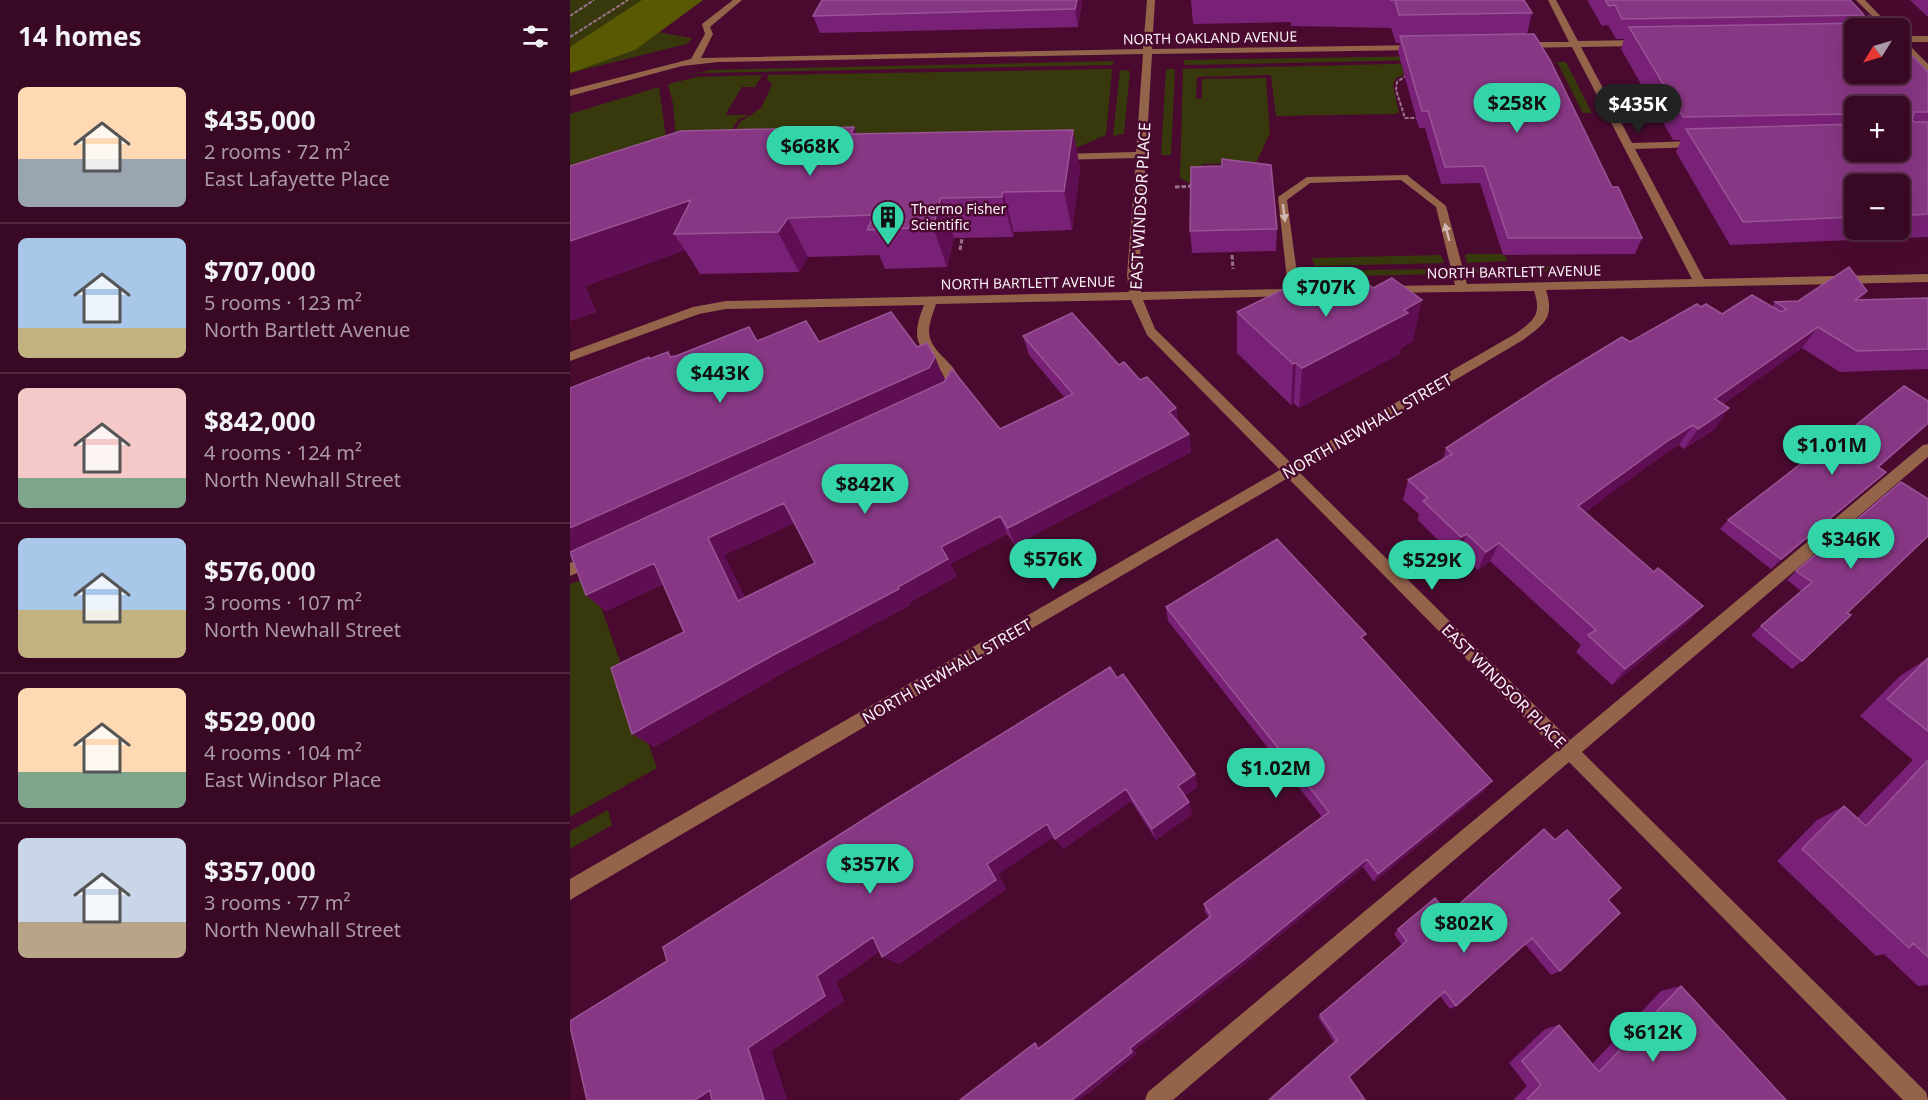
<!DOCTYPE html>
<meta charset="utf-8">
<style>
body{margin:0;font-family:"Noto Sans",sans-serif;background:#431631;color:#f1f3f6;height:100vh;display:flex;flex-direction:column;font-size:22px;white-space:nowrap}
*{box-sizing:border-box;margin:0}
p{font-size:20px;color:#ab9aa6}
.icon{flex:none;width:33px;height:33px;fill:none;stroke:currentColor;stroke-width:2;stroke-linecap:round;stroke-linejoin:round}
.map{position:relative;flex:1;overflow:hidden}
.side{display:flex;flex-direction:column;background:#380824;width:570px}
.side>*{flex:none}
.needle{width:39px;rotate:233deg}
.controls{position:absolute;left:1274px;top:18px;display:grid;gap:12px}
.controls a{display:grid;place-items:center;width:66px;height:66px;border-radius:9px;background:#380824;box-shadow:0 6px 24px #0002,0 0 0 2px #522941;font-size:30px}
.price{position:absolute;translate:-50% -51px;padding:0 14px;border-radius:21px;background:#33d4a8;color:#111;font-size:20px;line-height:39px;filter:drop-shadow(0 2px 3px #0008)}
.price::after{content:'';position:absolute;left:50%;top:36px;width:18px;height:14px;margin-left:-9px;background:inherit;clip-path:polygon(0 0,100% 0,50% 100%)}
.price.active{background:#222;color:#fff}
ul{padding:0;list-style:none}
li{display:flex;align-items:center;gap:18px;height:150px;padding:0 18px}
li+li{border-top:2px solid #522941}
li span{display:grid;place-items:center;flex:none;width:168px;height:120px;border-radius:9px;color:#555}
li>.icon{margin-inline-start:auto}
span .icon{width:72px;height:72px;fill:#fffc;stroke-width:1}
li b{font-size:26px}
h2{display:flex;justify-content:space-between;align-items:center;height:72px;padding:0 18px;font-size:26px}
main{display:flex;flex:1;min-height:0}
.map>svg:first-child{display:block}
.green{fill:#38380d}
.forest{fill:#5a5903}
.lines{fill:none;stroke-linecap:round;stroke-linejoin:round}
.path-far1{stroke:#997389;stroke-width:2;stroke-dasharray:4 1.5;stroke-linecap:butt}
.path{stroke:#997389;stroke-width:3;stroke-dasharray:4.5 2;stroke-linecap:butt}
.minor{fill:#93644a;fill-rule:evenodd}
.wall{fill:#792176;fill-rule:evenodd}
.shaded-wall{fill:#600e54}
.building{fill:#873783;stroke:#995495;stroke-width:1.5;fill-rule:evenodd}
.oneway{fill:#d1b9b1}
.labels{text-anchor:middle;stroke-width:5;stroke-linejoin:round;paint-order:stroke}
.far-street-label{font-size:14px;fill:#faf2f5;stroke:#4a0a30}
.far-poi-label{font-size:14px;fill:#faf2f5;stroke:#4a0a30;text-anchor:start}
.street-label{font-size:16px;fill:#faf2f5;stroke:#4a0a30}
</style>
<main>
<section class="side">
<h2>14 homes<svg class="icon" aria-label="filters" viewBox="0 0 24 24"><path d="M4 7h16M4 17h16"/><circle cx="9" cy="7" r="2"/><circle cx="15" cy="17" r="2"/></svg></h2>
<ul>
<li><span style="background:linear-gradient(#ffd9b3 60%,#9aa5b1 0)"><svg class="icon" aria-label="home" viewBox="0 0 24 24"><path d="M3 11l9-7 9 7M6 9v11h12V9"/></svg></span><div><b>$435,000</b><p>2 rooms · 72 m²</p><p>East Lafayette Place</p></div></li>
<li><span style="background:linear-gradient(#a9c7e8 75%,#c2b280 0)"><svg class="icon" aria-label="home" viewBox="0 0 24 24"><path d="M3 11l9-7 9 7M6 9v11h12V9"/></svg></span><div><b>$707,000</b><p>5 rooms · 123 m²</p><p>North Bartlett Avenue</p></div></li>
<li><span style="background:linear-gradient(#f6c9c9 75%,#7fa58c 0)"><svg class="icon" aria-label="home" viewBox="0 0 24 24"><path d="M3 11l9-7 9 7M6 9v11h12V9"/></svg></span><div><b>$842,000</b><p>4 rooms · 124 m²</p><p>North Newhall Street</p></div></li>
<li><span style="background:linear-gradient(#a9c7e8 60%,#c2b280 0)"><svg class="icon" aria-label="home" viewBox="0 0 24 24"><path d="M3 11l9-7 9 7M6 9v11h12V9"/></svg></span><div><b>$576,000</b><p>3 rooms · 107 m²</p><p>North Newhall Street</p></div></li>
<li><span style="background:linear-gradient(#ffd9b3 70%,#7fa58c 0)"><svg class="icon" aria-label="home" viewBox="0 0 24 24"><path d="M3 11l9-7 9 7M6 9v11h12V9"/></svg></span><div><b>$529,000</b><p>4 rooms · 104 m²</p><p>East Windsor Place</p></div></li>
<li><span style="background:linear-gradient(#c9d6e8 70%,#b9a48a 0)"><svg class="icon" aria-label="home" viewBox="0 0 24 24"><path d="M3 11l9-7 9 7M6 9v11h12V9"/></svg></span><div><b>$357,000</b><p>3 rooms · 77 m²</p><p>North Newhall Street</p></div></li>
</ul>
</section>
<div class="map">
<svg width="1358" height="1100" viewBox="0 0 1358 1100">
<rect width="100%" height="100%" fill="#4a0a30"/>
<path class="green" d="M0 0H133L87 32 122 38 117 44 0 73Z
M860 56 861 60 615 65 614 60Z
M543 61V65L129 73 98 79 141 70Z
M987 62H996L1022 113H1013Z
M862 63 826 78 823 85 829 113 823 114 706 116 701 75 627 77 626 99 632 98V79L696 78 700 133 686 163 632 164V184H621L610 178 613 69Z
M542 69 536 135 499 151 166 130 170 122 191 108 202 85 197 79 198 75Z
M596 69H605L601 155H591Z
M550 70 560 71 554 134 543 136Z
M192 75 185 87H172L155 115H179L169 119 161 130 107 154 103 104 98 84 127 77Z
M89 87 98 152 0 203V114Z
M895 254H932L935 255 937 261 897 263Z
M871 255 874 263 745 266 741 258Z
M981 266 978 271 901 273V268Z
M874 269V274L742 277 741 271Z
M12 580 22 581 87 768 0 817V584Z
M38 810 42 825 0 849V831Z"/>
<path class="forest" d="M72 0H133L65 50 0 73V47Z"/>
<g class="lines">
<path class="path-far1" d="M0 16 24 0
M0 37 58 0
M837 75 827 82 826 90 835 118H847"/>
<path class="path" d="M605 187 624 186
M390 250 393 233
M662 255 663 269"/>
<path class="minor" d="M163 0H172L140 27 143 34 131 58 573 49 577 0H585L582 49 852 45V49L849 50 582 54 569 275 571 292 718 289 708 197 737 177 837 175 876 206 897 284 1122 279 1002 47 951 48 947 45 951 42H999L978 0H986L1008 41 1071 40 1075 43 1071 46 1011 47 1062 143 1127 141 1132 144 1127 147 1065 149 1134 279 1358 274V282L976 290C985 318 974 324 953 340L729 472 1000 740 1353 445 1358 444V457L1012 752 1356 1092 1358 1100H1333L999 762 603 1100H575L578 1092 987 751 718 478 0 900V879L710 470 577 335 561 300 366 304C363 313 359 323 359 332 360 356 392 362 390 390L383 395 376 390C379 365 347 357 347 333 347 323 351 313 354 305L156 309 129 314 0 361V352L123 307 156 301 559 292 557 275 566 158 488 160 483 157 488 154 566 152 573 54 148 62 112 66 0 96V90L121 59 135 34 132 24ZM831 180 866 207 885 285 818 286 812 290 814 293 964 291C972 315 964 320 945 334L721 463 585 329 573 300 789 294 791 291 785 287 729 288 717 200 740 183Z
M1286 0H1295L1322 28H1314Z
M1329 36H1358V42H1336L1358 64V72L1329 44Z
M22 554 27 556 30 560 27 564 0 576V563Z"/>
</g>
<path class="wall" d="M252 0H512L508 27 250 33 243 16Z
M621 0H954L962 13 957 34 1042 187 1072 238 1065 254 933 255 910 183 871 184 855 128H849L828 52 830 43H826L821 28 721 26V22L623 24Z
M1017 0H1280L1294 15 1289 23H1295L1299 16 1338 57 1358 72V237L1160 245 1106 152 1111 140H1103L1051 49 1054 39H1046L1038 25 1032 26ZM1284 106H1329L1284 152ZM1284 184H1329V230H1284Z
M1340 0H1358V17Z
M503 130 510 169 502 230 444 232 443 237 384 238 377 267 315 269 309 255 238 257 229 272 130 274 115 250 15 286 26 312 0 321V166L287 134Z
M707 229 706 251 622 253 620 231Z
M1358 298V369L1270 372 1232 348 1153 404 1145 429 1114 449 1109 445 1086 460 1015 512 1084 572 1133 606 1117 623 1042 685 1006 652 1011 645 920 561 908 570 889 552 884 556 848 520 849 514 833 500 838 480 873 459 876 448 1060 342 1131 307 1152 314 1202 307 1205 302Z
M747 301 843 341 831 348 829 354 729 408 724 403 721 405 667 353V312Z
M453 336 549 365 606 408 608 421 619 434 621 452 445 545 437 534 380 564 387 576 339 603 340 605 220 669 84 747 114 632 93 584 36 611 16 595 98 352 101 356 187 341 249 342 347 347 375 381 430 429 495 398 459 355ZM224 523 245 563 175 598 154 555Z
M1358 425 1309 467 1305 482 1201 569 1150 529 1158 520 1258 448Z
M1331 482 1277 613 1232 661 1222 669 1181 635 1231 591 1217 580 1226 571Z
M596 607 794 641 914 791 804 882 793 867 671 967 564 1050 566 1054 517 1094 473 1045 639 918 635 912 634 904 752 817 598 621Z
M1358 658V985L1348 986 1314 954 1306 956 1207 861 1247 820 1274 806 1287 818 1343 760 1290 716 1330 676Z
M547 678 625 774 627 787 614 796 622 814 586 840 561 801 493 849 484 836 428 874 436 889 329 964 310 951 266 982 274 1001 201 1051 217 1100H17L97 961Z
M1038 900 990 971 981 975 955 944 886 1006 880 1009 870 996 698 1100 764 1042 748 1017 832 945 824 934 828 929 878 914Z
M1111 986 1216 1100H945L944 1099 957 1086 939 1063 975 1029 989 1025 1022 1064 1091 991Z"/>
<path class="shaded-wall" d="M507 0H512L508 27 505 9Z
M284 127 300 166 281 134Z
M503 130 510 169 502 230 494 191Z
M433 192 444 232 443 237 432 197Z
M371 198 384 238 377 267 363 227Z
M121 200 104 234 115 250 15 286 26 312 0 321V241Z
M218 218 238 257 229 272 208 232Z
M1297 291 1281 313 1285 300Z
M852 300 843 341 831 348 829 354 729 408 732 368Z
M1248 327 1232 348 1132 419 1145 399Z
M365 357 375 381 369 391 0 552V528Z
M726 363 724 403 721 405 723 364Z
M606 408 608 427 599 412Z
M1159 408 1145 429 1114 449 1128 429Z
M1358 423V425L1298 477 1308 467Z
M1123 425 1109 445 1086 460 998 525 1008 506 1099 440Z
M619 434 621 452 445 545 438 528Z
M1316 472 1305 482 1201 569 1211 559Z
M214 503 228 521 154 555 184 617 168 601 138 538Z
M430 516 437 534 380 564 387 576 339 603 340 605 220 669 84 747 62 734 328 587 371 547Z
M897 534 889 552 884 556 891 537Z
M929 543 920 561 908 570 916 552Z
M84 563 103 579 36 611 16 595Z
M1133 606 1117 623 1042 685 1055 669Z
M625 774 627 787 610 799 608 786Z
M922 781 914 791 804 882 808 874Z
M556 789 561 801 493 849 485 839Z
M619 802 622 814 586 840 582 829Z
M477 824 485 836 428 874 436 889 329 964 312 957 417 864Z
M797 859 793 867 671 967 564 1050 566 1054 509 1100H502L560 1048Z
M303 937 320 944 266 982 274 1001 201 1051 217 1100H194L178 1048 247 976Z
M465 1043 473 1046 468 1049Z
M140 1090 152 1100H125Z"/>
<path class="building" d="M252 0H507L505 9 243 16Z
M820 0H954L962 13 829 15 825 0Z
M1035 0H1280L1294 15 1052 19 1045 5 1039 6Z
M1299 16 1310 28H1284V74H1329V48L1338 57H1344L1358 72V112H1344L1342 120 1344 122H1358V214L1329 216V184H1284V217L1173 222 1116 129 1284 124V152H1329V106H1284V114L1113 117 1059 27 1297 23Z
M964 34 980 60 1042 187H1048L1072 238H938L914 166 875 167 858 111H852L830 36Z
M284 127 281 134 503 130 494 191 433 192 432 197 371 198 363 227 297 230 304 215 218 218 208 232 104 234 121 200 0 241V166L111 131Z
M652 159 701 165 707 229 620 231 621 167 652 166Z
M1279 267 1297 291 1285 300 1358 298V349L1287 351 1248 327 1145 399 1159 408 1128 429 1123 425 1099 440 1008 506 1084 572 1088 568 1133 606 1055 669 1018 635 1026 630 929 543 916 552 897 534 891 537 853 501 858 498 838 480 882 454 876 448 978 382 1052 337 1060 342 1127 304 1131 307 1136 304 1152 314 1182 295 1211 312 1217 309 1205 302 1228 301Z
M822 278 852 300 834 310 838 313 732 368 726 363 723 364 667 312 726 283 747 301 792 279 803 288Z
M321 312 347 347 357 343 365 357 359 368 0 528V388L79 357V359L98 352 100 357 106 356 179 327 187 341 236 321 249 342Z
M502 313 549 365 554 362 570 380 577 377 606 408 599 412 619 434 438 528 430 516 371 547 378 559 328 587 329 589 205 654 62 734 41 668 114 632 84 563 16 595 0 552 374 382 382 369 430 429 503 394 453 336ZM214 503 245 563 168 601 138 538Z
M1334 386 1358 401V423L1308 467 1316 472 1211 559 1158 520 1254 446 1258 448Z
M1331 482 1358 499V536L1277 613 1281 615 1232 661 1191 626 1242 582 1226 571Z
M707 539 796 634 791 637 922 781 808 874 797 859 671 962 560 1048 562 1052 502 1100H390L465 1043 468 1049 641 916 634 904 759 812 596 607Z
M1358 658V731L1317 699Z
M540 667 547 678 553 674 625 774 608 786 619 802 582 829 556 789 485 839 477 824 417 864 426 880 312 957 303 937 247 976 255 996 178 1048 194 1100H142L140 1090 125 1100H17L0 1026V1021L97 961 93 947 318 804Z
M1358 760V957L1343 943 1339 948 1232 849 1274 806 1296 826Z
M974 829 985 840 997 830 1051 888 1038 900 1050 913 990 971 962 938 886 1006 875 991 779 1077 795 1100H699L767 1040 750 1015 837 941 828 929 865 898 878 914Z
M1111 986 1216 1100H958L957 1099 971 1085 952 1061 989 1025 1029 1072Z"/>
<defs><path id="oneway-solid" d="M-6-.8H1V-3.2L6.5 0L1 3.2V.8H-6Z" transform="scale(1.5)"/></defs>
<g class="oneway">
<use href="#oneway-solid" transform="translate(714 213) rotate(83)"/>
<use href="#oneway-solid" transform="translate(877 232) rotate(-105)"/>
</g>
<defs>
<symbol id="building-pin" viewBox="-11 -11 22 30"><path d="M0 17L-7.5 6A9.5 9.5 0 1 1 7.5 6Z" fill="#33d4a8" stroke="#4a0a30"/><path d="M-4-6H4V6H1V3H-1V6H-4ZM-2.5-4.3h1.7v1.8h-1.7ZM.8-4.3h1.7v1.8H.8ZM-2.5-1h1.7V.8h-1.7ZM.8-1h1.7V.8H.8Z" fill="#111"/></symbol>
</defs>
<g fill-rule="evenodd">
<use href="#building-pin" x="299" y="198" width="38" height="52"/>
</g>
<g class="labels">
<g class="far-street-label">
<text transform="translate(640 38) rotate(-1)" y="5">NORTH OAKLAND AVENUE</text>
<text transform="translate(944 272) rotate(-1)" y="5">NORTH BARTLETT AVENUE</text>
<text transform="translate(458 283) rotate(-1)" y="5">NORTH BARTLETT AVENUE</text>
</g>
<g class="far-poi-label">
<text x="341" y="214">Thermo Fisher<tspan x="341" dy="16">Scientific</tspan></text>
</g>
<g class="street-label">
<text transform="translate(570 206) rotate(-87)" y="6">EAST WINDSOR PLACE</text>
<text transform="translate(797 426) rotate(-30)" y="6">NORTH NEWHALL STREET</text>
<text transform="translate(377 671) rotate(-30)" y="6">NORTH NEWHALL STREET</text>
<text transform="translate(934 686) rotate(45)" y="6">EAST WINDSOR PLACE</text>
</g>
</g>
</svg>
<div class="controls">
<a><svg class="needle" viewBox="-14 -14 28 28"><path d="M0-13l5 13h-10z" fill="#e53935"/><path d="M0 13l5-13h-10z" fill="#ab9aa6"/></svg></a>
<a>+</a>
<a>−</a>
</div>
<b class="price" style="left:947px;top:134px">$258K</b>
<b class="price active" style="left:1068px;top:135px">$435K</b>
<b class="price" style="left:240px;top:177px">$668K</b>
<b class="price" style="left:756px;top:318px">$707K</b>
<b class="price" style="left:150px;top:404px">$443K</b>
<b class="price" style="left:1262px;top:476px">$1.01M</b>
<b class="price" style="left:295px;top:515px">$842K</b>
<b class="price" style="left:1281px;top:570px">$346K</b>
<b class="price" style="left:483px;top:590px">$576K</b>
<b class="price" style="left:862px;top:591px">$529K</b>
<b class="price" style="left:706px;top:799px">$1.02M</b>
<b class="price" style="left:300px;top:895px">$357K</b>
<b class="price" style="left:894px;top:954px">$802K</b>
<b class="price" style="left:1083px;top:1063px">$612K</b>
</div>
</main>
